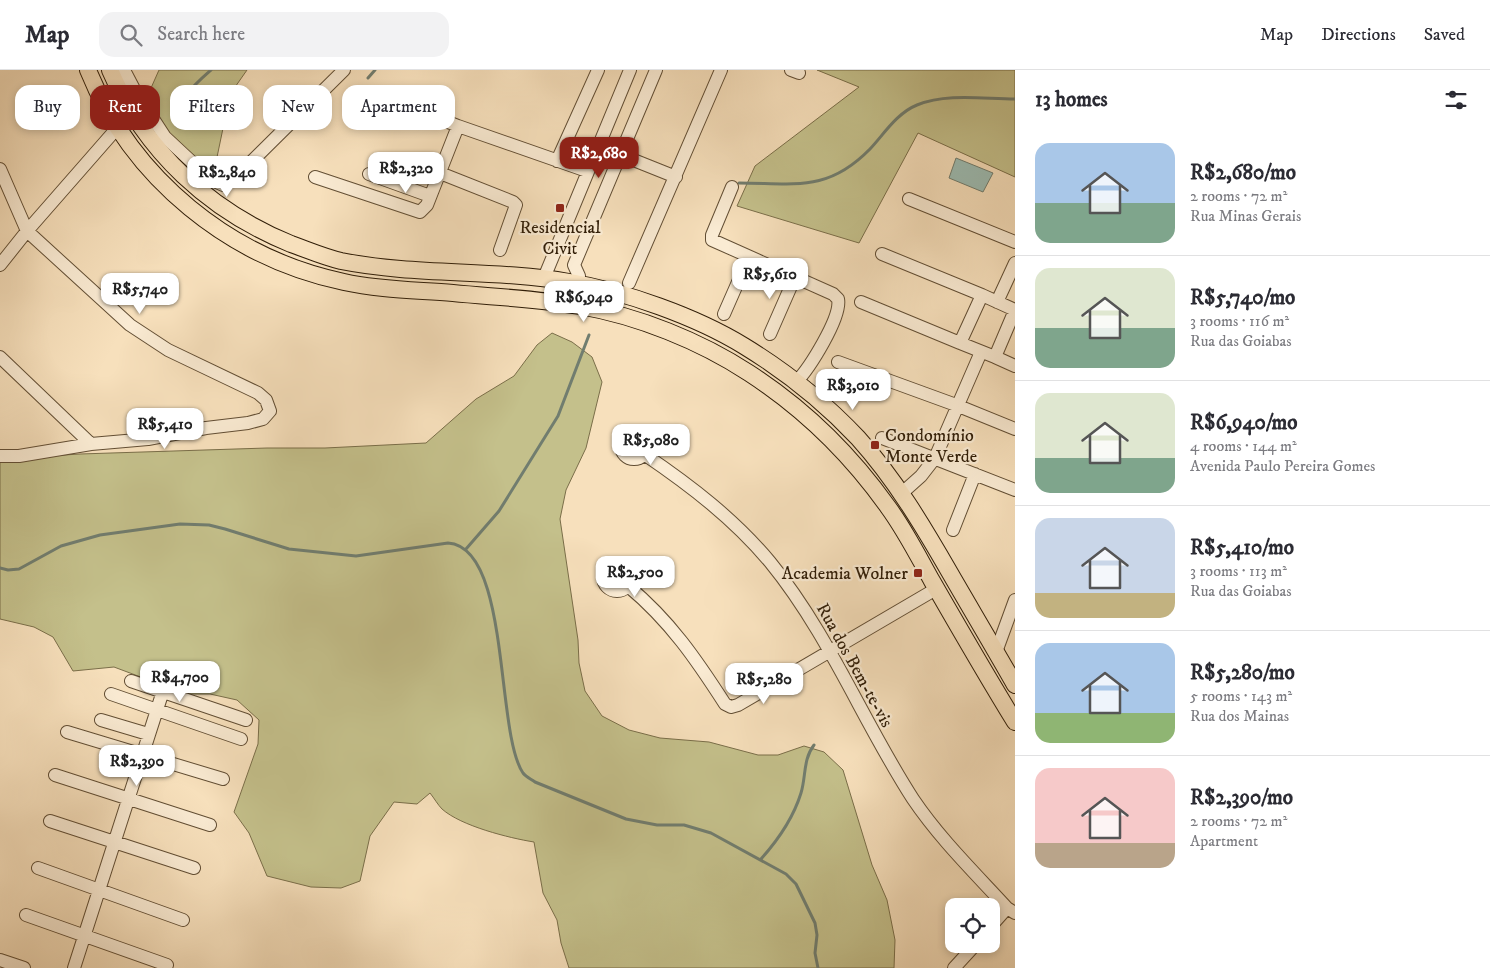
<!DOCTYPE html>
<meta charset="utf-8">
<style>
body{margin:0;font-family:"IM FELL DW Pica",serif;background:#f2f2f3;color:#2b2b33;height:100vh;display:flex;flex-direction:column;font-size:19px;white-space:nowrap}
*{box-sizing:border-box;margin:0}
p{font-size:16px;color:#7c7c81}
.icon{flex:none;width:28px;height:28px;fill:none;stroke:currentColor;stroke-width:2;stroke-linecap:round;stroke-linejoin:round}
.map{position:relative;flex:1;overflow:hidden}
.side{display:flex;flex-direction:column;background:#fff;width:475px}
.side>*{flex:none}
.top-card{position:absolute;left:15px;top:15px;width:475px;height:45px;display:flex;gap:10px}
.fabs{position:absolute;left:945px;top:828px;display:grid;gap:10px}
.fabs a{display:grid;place-items:center;width:55px;height:55px;border-radius:10px;background:#fff;box-shadow:0 2px 8px #0003;font-size:25px}
.price{position:absolute;translate:-50% -42px;padding:0 11px;border-radius:10px;background:#fff;color:#222;font-size:16px;line-height:32px;filter:drop-shadow(0 1px 2px #0008)}
.price::after{content:'';position:absolute;left:50%;top:30px;width:15px;height:11px;margin-left:-8px;background:inherit;clip-path:polygon(0 0,100% 0,50% 100%)}
.price.on{background:#8f2418;color:#fff}
ul{padding:0;list-style:none}
li{display:flex;align-items:center;gap:15px;height:125px;padding:0 20px}
li+li{border-top:1px solid #e1e1e2}
li span{display:grid;place-items:center;flex:none;width:140px;height:100px;border-radius:15px;color:#555}
li>.icon{margin-inline-start:auto}
span .icon{width:60px;height:60px;fill:#fffc;stroke-width:1}
li b{font-size:21px}
h2{display:flex;justify-content:space-between;align-items:center;height:60px;padding:0 20px;font-size:21px}
.pill{padding:0 18px;border-radius:15px;background:#fff;box-shadow:0 2px 8px #0003;font-size:18px;line-height:45px}
.pill.on{background:#8f2418;color:#fff}
header{display:flex;align-items:center;gap:30px;box-sizing:border-box;height:70px;padding:0 25px;background:#fff;border-bottom:1px solid #e1e1e2}
header strong{font-size:24px}
nav{display:flex;gap:28px;margin-inline-start:auto;font-size:18px}
.search{width:350px;height:45px;background:#f2f2f3;display:flex;align-items:center;gap:12px;box-sizing:border-box;padding:0 18px;border-radius:15px;color:#7c7c81;font-size:19px}
main{display:flex;flex:1;min-height:0}
.map>svg:first-child{display:block}
.green{fill:#c4c08b;stroke:#7a6e49}
.water{fill:#9dbdb4;stroke:#717d6f}
.lines{fill:none;stroke-linecap:round;stroke-linejoin:round}
.stream{stroke:#717d6f;stroke-width:3}
.minor-casing{stroke:#624e34;stroke-width:14}
.major-casing{stroke:#301d07;stroke-width:18}
.minor{stroke:#faebd3;stroke-width:12}
.major{stroke:#f7e0bc;stroke-width:16}
.poi-dot{fill:#8f2418;stroke:#faebd3;stroke-width:2}
.labels{text-anchor:middle;stroke-width:4.5;stroke-linejoin:round;paint-order:stroke}
.poi-label{font-size:18px;fill:#301d07;stroke:#faebd3}
.street-label{font-size:18px;fill:#301d07;stroke:#faebd3}
</style>
<header>
<strong>Map</strong>
<div class="search"><svg class="icon" aria-label="search" viewBox="0 0 24 24"><circle cx="10" cy="10" r="6"/><path d="M15 15l6 6"/></svg>Search here</div>
<nav><a>Map</a><a>Directions</a><a>Saved</a></nav>
</header>
<main>
<div class="map">
<svg width="1015" height="898" viewBox="0 0 1015 898">
<rect width="100%" height="100%" fill="#f7e0bc"/>
<filter id="stains"><feTurbulence type="fractalNoise" baseFrequency=".004" numOctaves="4"/><feColorMatrix values="0 0 0 0 .2 0 0 0 0 .09 0 0 0 0 .02 0 0 0 .5 -.17"/></filter>
<radialGradient id="worn" r=".72"><stop offset=".6" stop-color="#630" stop-opacity="0"/><stop offset="1" stop-color="#630" stop-opacity=".3"/></radialGradient>
<path class="green" d="M159 0H247L233 20 227 39 216 92 211 106 143 36Z
M817 0H1015V107L918 63 859 173 737 136 755 96 859 17Z
M552 263 572 272 592 287 602 312 586 378 566 420 560 449 578 570 579 593 585 621 602 646 629 660 660 668 709 672 758 685H778L804 676 824 682 843 700 872 795 887 830 895 870 894 898H569L561 873 557 850 543 823 534 772C509 768 461 756 442 739 438 735 434 728 430 723L417 734 394 732 370 766 360 811 341 818 311 817 267 806 249 763 234 742 258 674 259 650 237 630 210 624H186L114 597 73 601 53 567 34 557 0 549V389L80 384 267 378H325L426 373 476 329 514 306 537 275Z"/>
<path class="water" d="M956 88 993 103 983 122 949 108Z"/>
<g class="lines">
<path class="stream" d="M368 8 375 0
M177 56C173 33 195 14 211 0
M739 113C794 113 827 123 870 79 884 64 897 43 917 35 947 23 983 29 1015 29
M466 479 499 441 558 346 589 265
M0 498 8 500 19 499 61 476 100 465 180 454 209 455 225 459 289 479 356 486 448 473C511 477 495 662 523 703 526 707 531 709 535 712L626 749 657 755H684L711 763 786 804 796 814 815 853 817 865 815 883 818 898
M761 789C778 770 793 749 801 723 806 707 803 689 814 675"/>
<defs>
<path id="minor" d="M124 0 135 21 165 67 210 109 223 115 238 105 344 0
M791 0 799 3
M410 37 458 56 587 101
M621 85 676 107
M557 91 598 0
M0 99 27 161 130 255 168 280 258 323 266 330 270 341 263 349 248 353 206 358 148 369 91 374 19 386H0
M440 103 513 132 516 135 500 180
M369 104 430 126
M315 107 420 142 427 135 458 56
M732 117 712 165V170L833 224 838 229C842 247 809 299 796 312
M909 129 1015 172
M882 184 982 225
M0 195 27 161 118 57
M544 208 630 0
M577 213 579 206 574 195 656 0
M629 213 721 0
M982 225 1015 240 995 287 960 273Z
M861 232 960 273
M997 232 1015 193
M724 244 749 187
M770 264 795 207
M0 287 91 374
M995 287 1015 296
M838 292 956 335 1015 359
M621 376a13 13 0 1 1 26 0a13 13 0 1 1-26 0Z
M882 368 1015 420
M644 384C691 416 734 449 770 492 829 564 863 652 913 729 940 769 975 803 1007 838L1015 843
M902 423 921 406 935 388 981 282
M953 460 975 404
M603 507a14 14 0 1 1 28 0a14 14 0 1 1-28 0Z
M628 516C670 551 696 589 725 634L731 637 738 635 936 519
M996 582 1015 530
M131 611 246 650
M111 624 241 669
M101 650 148 664
M67 662 223 709
M55 705 210 755
M50 751 194 798
M38 798 183 850
M26 845 167 895
M991 856 1007 838
M0 890 24 898
M74 898 163 621
M954 898 976 874"/>
<path id="major" d="M88 0C132 109 230 188 344 212 380 220 417 220 453 223 495 227 539 229 580 236 638 246 700 271 749 303 803 338 851 385 888 437 905 460 918 486 932 511 959 558 986 605 1015 652
M110 0C145 82 210 141 291 174 308 180 324 187 341 191 416 206 494 199 569 212 624 221 697 247 744 276 785 301 825 333 858 368 895 409 923 456 950 503 972 541 994 578 1015 615"/>
</defs>
<use href="#minor" class="minor-casing"/>
<use href="#major" class="major-casing"/>
<use href="#minor" class="minor"/>
<use href="#major" class="major"/>
</g>
<g class="poi-dot">
<rect x="555" y="133" width="10" height="10" rx="2.5"/>
<rect x="870" y="370" width="10" height="10" rx="2.5"/>
<rect x="913" y="498" width="10" height="10" rx="2.5"/>
</g>
<g class="labels">
<g class="poi-label">
<text x="560" y="163">Residencial<tspan x="560" dy="21">Civit</tspan></text>
<text x="885" y="371" text-anchor="start">Condomínio<tspan x="885" dy="21">Monte Verde</tspan></text>
<text x="908" y="509" text-anchor="end">Academia Wolner</text>
</g>
<g class="street-label">
<text transform="translate(855 595) rotate(61)" y="6">Rua dos Bem-te-vis</text>
</g>
</g>
<rect width="100%" height="100%" filter="url(#stains)"/>
<rect width="100%" height="100%" fill="url(#worn)"/>
</svg>
<div class="fabs">
<a><svg class="icon" aria-label="locate" viewBox="0 0 24 24"><circle cx="12" cy="12" r="6"/><path d="M12 2v4M12 18v4M2 12h4M18 12h4"/></svg></a>
</div>
<b class="price on" style="left:599px;top:109px">R$2,680</b>
<b class="price" style="left:406px;top:124px">R$2,320</b>
<b class="price" style="left:227px;top:128px">R$2,840</b>
<b class="price" style="left:770px;top:230px">R$5,610</b>
<b class="price" style="left:140px;top:245px">R$5,740</b>
<b class="price" style="left:584px;top:253px">R$6,940</b>
<b class="price" style="left:853px;top:341px">R$3,010</b>
<b class="price" style="left:165px;top:380px">R$5,410</b>
<b class="price" style="left:651px;top:396px">R$5,080</b>
<b class="price" style="left:635px;top:528px">R$2,500</b>
<b class="price" style="left:180px;top:633px">R$4,700</b>
<b class="price" style="left:764px;top:635px">R$5,280</b>
<b class="price" style="left:137px;top:717px">R$2,390</b>
<div class="top-card">
<a class="pill">Buy</a>
<a class="pill on">Rent</a>
<a class="pill">Filters</a>
<a class="pill">New</a>
<a class="pill">Apartment</a>
</div>
</div>
<section class="side">
<h2>13 homes<svg class="icon" aria-label="filters" viewBox="0 0 24 24"><path d="M4 7h16M4 17h16"/><circle cx="9" cy="7" r="2"/><circle cx="15" cy="17" r="2"/></svg></h2>
<ul>
<li><span style="background:linear-gradient(#a9c7e8 60%,#7fa58c 0)"><svg class="icon" aria-label="home" viewBox="0 0 24 24"><path d="M3 11l9-7 9 7M6 9v11h12V9"/></svg></span><div><b>R$2,680/mo</b><p>2 rooms · 72 m²</p><p>Rua Minas Gerais</p></div></li>
<li><span style="background:linear-gradient(#dfe7d0 60%,#7fa58c 0)"><svg class="icon" aria-label="home" viewBox="0 0 24 24"><path d="M3 11l9-7 9 7M6 9v11h12V9"/></svg></span><div><b>R$5,740/mo</b><p>3 rooms · 116 m²</p><p>Rua das Goiabas</p></div></li>
<li><span style="background:linear-gradient(#dfe7d0 65%,#7fa58c 0)"><svg class="icon" aria-label="home" viewBox="0 0 24 24"><path d="M3 11l9-7 9 7M6 9v11h12V9"/></svg></span><div><b>R$6,940/mo</b><p>4 rooms · 144 m²</p><p>Avenida Paulo Pereira Gomes</p></div></li>
<li><span style="background:linear-gradient(#c9d6e8 75%,#c2b280 0)"><svg class="icon" aria-label="home" viewBox="0 0 24 24"><path d="M3 11l9-7 9 7M6 9v11h12V9"/></svg></span><div><b>R$5,410/mo</b><p>3 rooms · 113 m²</p><p>Rua das Goiabas</p></div></li>
<li><span style="background:linear-gradient(#a9c7e8 70%,#8fb573 0)"><svg class="icon" aria-label="home" viewBox="0 0 24 24"><path d="M3 11l9-7 9 7M6 9v11h12V9"/></svg></span><div><b>R$5,280/mo</b><p>5 rooms · 143 m²</p><p>Rua dos Mainas</p></div></li>
<li><span style="background:linear-gradient(#f6c9c9 75%,#b9a48a 0)"><svg class="icon" aria-label="home" viewBox="0 0 24 24"><path d="M3 11l9-7 9 7M6 9v11h12V9"/></svg></span><div><b>R$2,390/mo</b><p>2 rooms · 72 m²</p><p>Apartment</p></div></li>
</ul>
</section>
</main>
